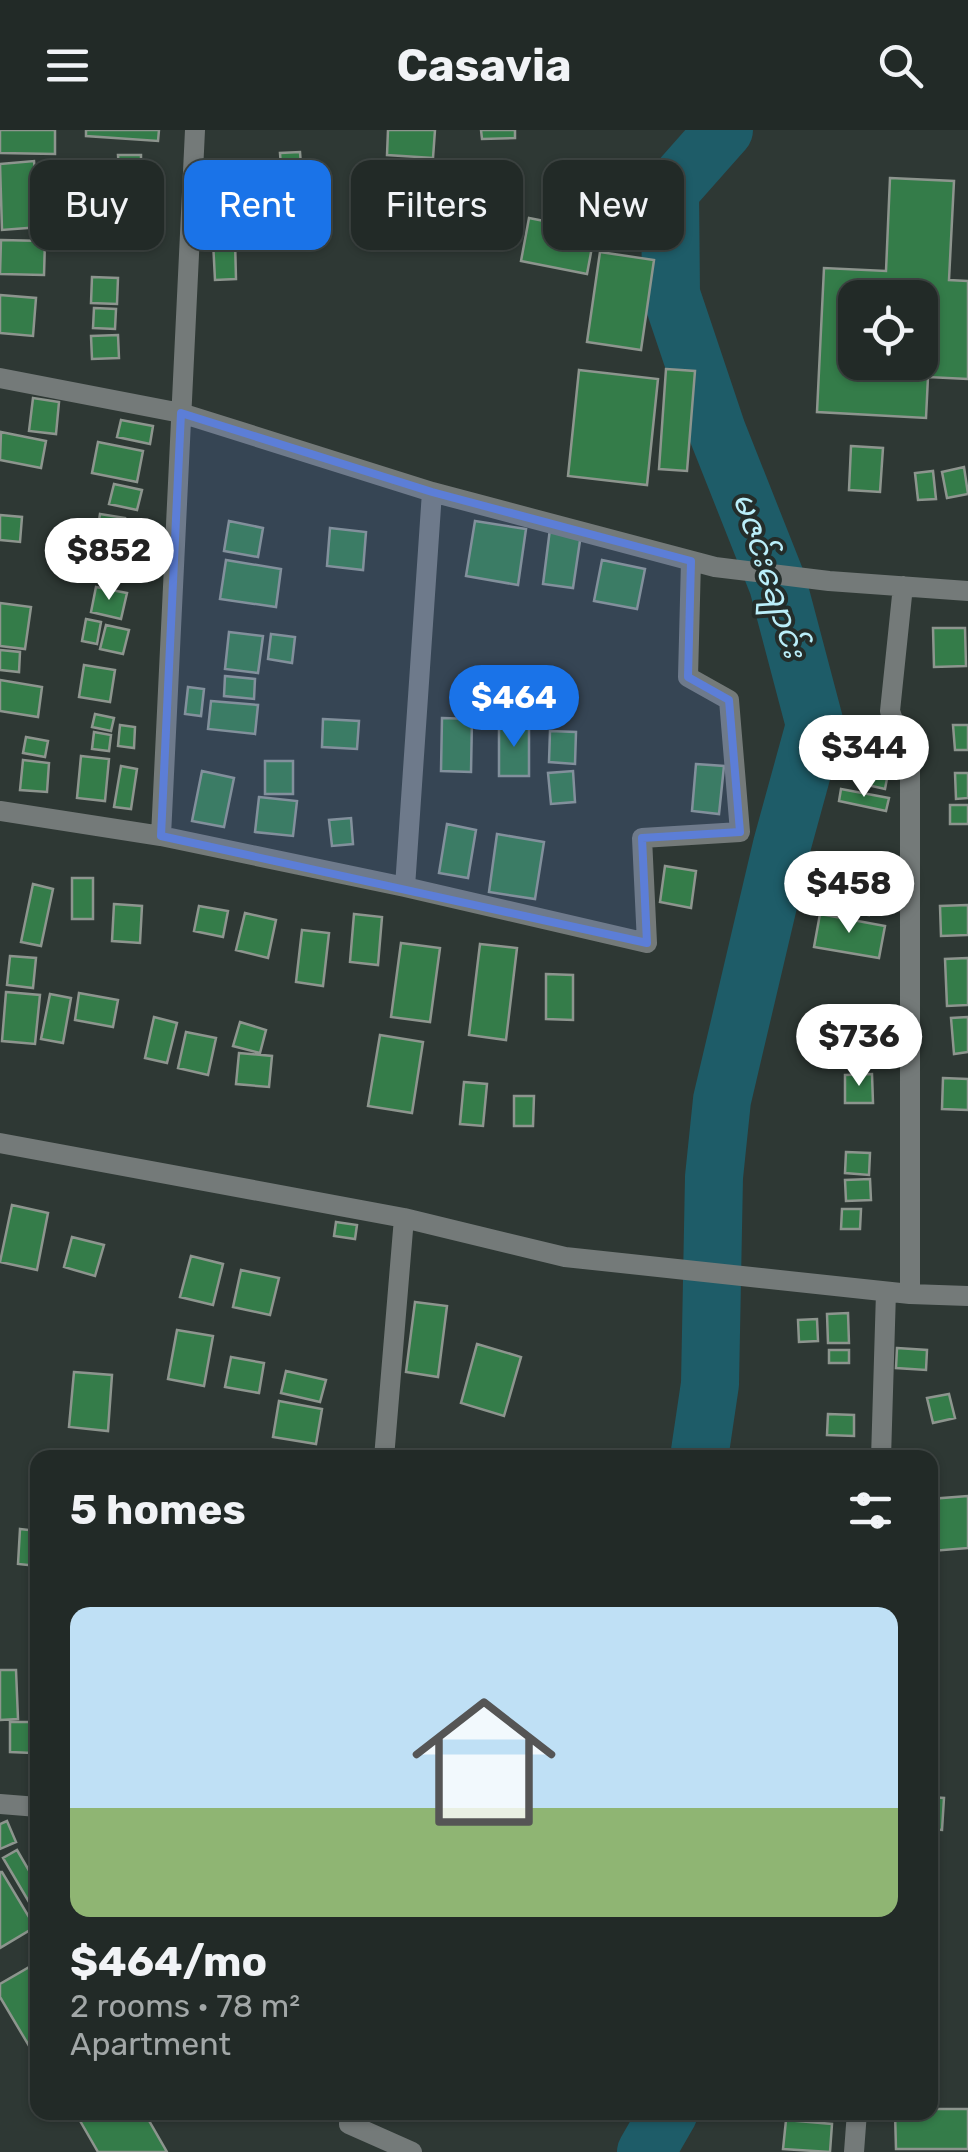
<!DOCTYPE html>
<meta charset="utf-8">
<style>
body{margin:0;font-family:Rubik,"Noto Sans Myanmar",sans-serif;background:#2a322f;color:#f1f3f6;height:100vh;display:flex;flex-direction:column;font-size:38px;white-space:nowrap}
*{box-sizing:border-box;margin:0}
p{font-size:32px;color:#a2a7a7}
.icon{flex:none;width:55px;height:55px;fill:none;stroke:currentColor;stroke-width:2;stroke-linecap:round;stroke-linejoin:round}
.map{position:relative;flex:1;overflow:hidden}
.sheet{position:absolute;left:30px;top:1320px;width:908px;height:670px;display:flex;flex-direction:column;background:#222a27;border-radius:20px;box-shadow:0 2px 8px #0004,0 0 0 2px #3f4644}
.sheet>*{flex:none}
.banner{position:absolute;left:30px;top:30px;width:910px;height:90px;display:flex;gap:20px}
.controls{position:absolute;left:838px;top:150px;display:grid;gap:20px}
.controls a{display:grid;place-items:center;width:100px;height:100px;border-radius:20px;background:#222a27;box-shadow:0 2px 8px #0004,0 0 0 2px #3f4644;font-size:50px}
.price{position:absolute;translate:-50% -85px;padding:0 22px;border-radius:35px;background:#fff;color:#222;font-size:32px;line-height:65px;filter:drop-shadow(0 2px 5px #0008)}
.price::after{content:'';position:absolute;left:50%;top:60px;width:30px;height:22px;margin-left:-15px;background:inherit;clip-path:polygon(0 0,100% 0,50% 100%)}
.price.current{background:#1a73e8;color:#fff}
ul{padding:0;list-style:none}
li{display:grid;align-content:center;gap:20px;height:530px;padding:0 40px}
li+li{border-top:2px solid #3f4644}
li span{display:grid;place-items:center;height:310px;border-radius:20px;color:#555}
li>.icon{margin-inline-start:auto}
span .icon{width:180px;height:180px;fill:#fffc;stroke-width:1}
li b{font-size:42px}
h2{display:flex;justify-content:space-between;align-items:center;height:120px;padding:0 40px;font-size:42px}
.pill{padding:0 35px;border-radius:20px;background:#222a27;box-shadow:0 2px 8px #0004,0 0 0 2px #3f4644;font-size:35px;line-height:90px}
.pill.current{background:#1a73e8;color:#fff}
header{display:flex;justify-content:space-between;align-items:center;height:130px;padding:0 40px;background:#222a27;font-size:45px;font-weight:700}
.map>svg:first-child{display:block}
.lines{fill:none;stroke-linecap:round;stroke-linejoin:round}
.river{stroke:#1e5c68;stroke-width:58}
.building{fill:#347c49;stroke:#8d958e;stroke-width:2.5;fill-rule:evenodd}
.street{stroke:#747a79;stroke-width:20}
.marked{fill:#5c7ed7;fill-opacity:0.2;stroke:#5c7ed7;stroke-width:8;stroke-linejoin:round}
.labels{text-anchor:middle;stroke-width:8;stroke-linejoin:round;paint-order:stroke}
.water-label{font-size:32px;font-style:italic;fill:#baeef9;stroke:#242d2a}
</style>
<header><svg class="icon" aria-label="menu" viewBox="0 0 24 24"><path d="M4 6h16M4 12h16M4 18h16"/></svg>Casavia<svg class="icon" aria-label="search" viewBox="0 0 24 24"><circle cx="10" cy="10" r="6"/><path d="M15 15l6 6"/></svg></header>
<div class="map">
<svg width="968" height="2022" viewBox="0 0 968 2022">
<rect width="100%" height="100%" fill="#2e3834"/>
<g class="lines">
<path class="river" d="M699 1328 710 1254 714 1047 722 970 782 715 815 595 778 455 717 301 671 164 670 61 724 0
M646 2022 669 1982"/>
</g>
<path class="building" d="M0 0H55V24L0 23Z
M86 0H159L158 11 86 6Z
M388 0H435L433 28 387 25Z
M481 0H515V8L482 9Z
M300 22 302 49H282L280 23Z
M118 25H141V55L120 56Z
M277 30 278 59 239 61 238 32Z
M34 31 40 97 2 100 0 34Z
M890 48 954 51 949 150 968 151V249L928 247 926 288 817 282 824 138 886 141ZM855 168H920V232H855Z
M395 52 425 67 413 93 383 78Z
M73 66H108V107L74 106Z
M114 69H140L141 109H115Z
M450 76 484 81 479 117 445 111Z
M529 88 595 101 587 144 521 131Z
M1 110 45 111 44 145 0 144Z
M235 110 236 149 215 150 213 111Z
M600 122 654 130 641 220 587 212Z
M92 147 118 148 117 174 91 173Z
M0 165 36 168 33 206 0 203Z
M94 178 116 179 115 199 93 198Z
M118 205 119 228 92 229 91 206Z
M666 239 695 241 687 341 659 339Z
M579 240 658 249 647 355 568 346Z
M33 268 59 272 56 304 29 301Z
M121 290 153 296 150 314 117 307Z
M1 302 46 311 41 338 0 330Z
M98 312 143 321 137 352 92 343Z
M851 316 883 318 880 362 849 360Z
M964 337 968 364 947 368 942 342Z
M933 341 936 369 918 370 915 343Z
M114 354 142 360 137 380 109 374Z
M100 384 125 388 122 407 97 403Z
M0 385 22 387 20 412 0 410Z
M229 391 263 398 258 427 224 421Z
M475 391 526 399 518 455 466 446Z
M330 398 366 402 363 440 327 436Z
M550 399 581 404 573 458 543 454Z
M226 430 281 439 276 477 220 469Z
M602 430 645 439 637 479 594 471Z
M96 457 127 463 121 489 91 482Z
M0 473 31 477 25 519 0 516Z
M86 489 101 492 97 514 82 511Z
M106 495 129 500 123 524 100 519Z
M933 498H965L966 536 934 537Z
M229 502 263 506 258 543 225 539Z
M271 504 295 507 292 533 268 529Z
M0 520 20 522 19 542 0 540Z
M84 535 115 540 110 572 79 567Z
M225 546 255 549 254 569 224 566Z
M0 550 42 557 38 587 0 581Z
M188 557 204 559 201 586 185 584Z
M211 571 258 575 255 604 208 599Z
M95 584 114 588 111 601 92 597Z
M442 588 472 589 471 642 441 641Z
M323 589 359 591 357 619 322 617Z
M529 593V646H499V594Z
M120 595 135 597 134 618 118 616Z
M953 595H968V620H955Z
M550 601 576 602 575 634 549 632Z
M94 602 111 605 109 621 92 619Z
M838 602 892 617 887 632 834 617Z
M26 607 48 611 45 627 23 623Z
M81 626 109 629 105 671 77 668Z
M23 630 49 633 47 662 20 660Z
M265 631H293V664H265Z
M864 632 889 638 885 659 859 653Z
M696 634 724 636 719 684 692 681Z
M121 636 137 639 131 679 114 677Z
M202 641 234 648 224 697 192 691Z
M573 641 575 672 551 674 548 643Z
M955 643H968V668L956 669Z
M841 659 889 668 886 681 839 671Z
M259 667 297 671 293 706 255 702Z
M950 675H968V694H950Z
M351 688 353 714 332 716 329 690Z
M447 694 476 700 468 748 439 743Z
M497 704 544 712 535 769 489 762Z
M836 735 881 747 877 764 832 752Z
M665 736 696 741 691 778 660 772Z
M72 748H93V789H72Z
M33 754 53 759 41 816 21 812Z
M837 763 872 769 869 785 834 780Z
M114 774 142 776 140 813 112 811Z
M968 775V805L941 806 940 776Z
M199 776 228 781 223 807 194 801Z
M245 783 276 790 268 828 236 820Z
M354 784 382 787 378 835 350 832Z
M820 784 885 796 879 828 814 817Z
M302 800 329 803 323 856 296 852Z
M401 813 440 818 430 892 391 887Z
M480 814 517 818 506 910 469 905Z
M10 826 36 828 33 858 7 855Z
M968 828V875L947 876 945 829Z
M546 844 573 845V890L546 889Z
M6 862 40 865 35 914 2 911Z
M79 863 118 870 113 897 75 890Z
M50 864 71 868 63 913 41 909Z
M154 887 177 893 167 933 145 928Z
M968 887V922L954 924 951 888Z
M240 892 266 900 260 923 233 916Z
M862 899 863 934 841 935 839 900Z
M186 902 216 908 208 945 178 938Z
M380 905 423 912 412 983 368 976Z
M239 923 272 926 269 957 236 954Z
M872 944 873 973H845V945Z
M943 948 968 949V980L942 979Z
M464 952 487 954 483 996 460 994Z
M514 966H534L533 996H514Z
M846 1022 870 1023 869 1045 845 1043Z
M870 1049 871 1070 846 1071 845 1050Z
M12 1075 48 1083 37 1140 0 1132Z
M842 1079H861L860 1099H841Z
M336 1092 357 1095 355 1109 334 1106Z
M72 1107 104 1115 95 1146 64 1137Z
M191 1126 223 1134 213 1175 180 1167Z
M241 1140 279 1148 270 1185 233 1177Z
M415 1172 447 1176 438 1247 406 1242Z
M848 1183 849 1213H828L827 1184Z
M817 1189 818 1211 799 1212 798 1190Z
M177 1200 213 1206 204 1256 168 1249Z
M477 1214 521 1227 504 1286 461 1273Z
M897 1218 927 1220 926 1240 896 1238Z
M829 1220H849V1233H829Z
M231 1227 264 1233 259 1263 225 1257Z
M286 1241 326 1250 320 1272 281 1263Z
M74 1242 112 1245 108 1301 69 1297Z
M949 1264 955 1288 933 1293 927 1268Z
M279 1271 322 1279 316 1314 273 1307Z
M828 1284 854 1285V1306L827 1305Z
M968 1366V1418L932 1421 930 1369Z
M20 1399 38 1401V1436L18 1434Z
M0 1540H16L18 1589 0 1590Z
M10 1592H33L32 1623 10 1622Z
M930 1667 944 1668 942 1700 930 1699Z
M7 1691 16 1712 0 1719V1694Z
M17 1720 38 1756V1767L29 1772 3 1728Z
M0 1742H2L35 1797 0 1818Z
M38 1832V1931L0 1867V1854Z
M930 1979H968V2019H896L895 1982H930Z
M75 1982H144L167 2022H98Z
M786 1990 832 1994 830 2022 783 2019Z"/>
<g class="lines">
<path class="street" d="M0 248 181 283 432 362 715 437 829 451 968 461
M903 456 890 581 910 641V1164
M0 681 161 706 405 757 432 362
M161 706 195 0
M405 757 647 813 642 708 740 702 729 570 688 547 691 431
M0 1013 404 1088 565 1127 910 1164 968 1166
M384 1328 404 1088
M881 1328 886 1162
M0 1674 38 1677
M350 1982 349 1994 412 2022
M854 2022 857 1982"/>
</g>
<path class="marked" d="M181 283 432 362 691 431 688 547 729 570 740 702 642 708 647 813 161 706Z"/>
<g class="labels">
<g class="water-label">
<text transform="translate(770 445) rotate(72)" y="11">မဇင်းချောင်း</text>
</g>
</g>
</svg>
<div class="controls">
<a><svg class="icon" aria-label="locate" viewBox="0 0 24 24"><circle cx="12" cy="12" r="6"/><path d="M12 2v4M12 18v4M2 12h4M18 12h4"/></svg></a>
</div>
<b class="price" style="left:109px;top:473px">$852</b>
<b class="price current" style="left:514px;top:620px">$464</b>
<b class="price" style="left:864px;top:670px">$344</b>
<b class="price" style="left:849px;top:806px">$458</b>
<b class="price" style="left:859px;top:959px">$736</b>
<div class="banner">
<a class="pill">Buy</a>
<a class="pill current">Rent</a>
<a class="pill">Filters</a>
<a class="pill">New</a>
</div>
<section class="sheet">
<h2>5 homes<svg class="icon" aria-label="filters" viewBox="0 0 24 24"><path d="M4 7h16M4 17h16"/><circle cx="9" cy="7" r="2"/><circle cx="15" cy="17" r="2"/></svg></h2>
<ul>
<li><span style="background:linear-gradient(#bfe0f5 65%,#8fb573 0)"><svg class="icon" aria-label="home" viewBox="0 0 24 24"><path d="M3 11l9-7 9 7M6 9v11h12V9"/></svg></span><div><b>$464/mo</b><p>2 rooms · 78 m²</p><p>Apartment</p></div></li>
</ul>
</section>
</div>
